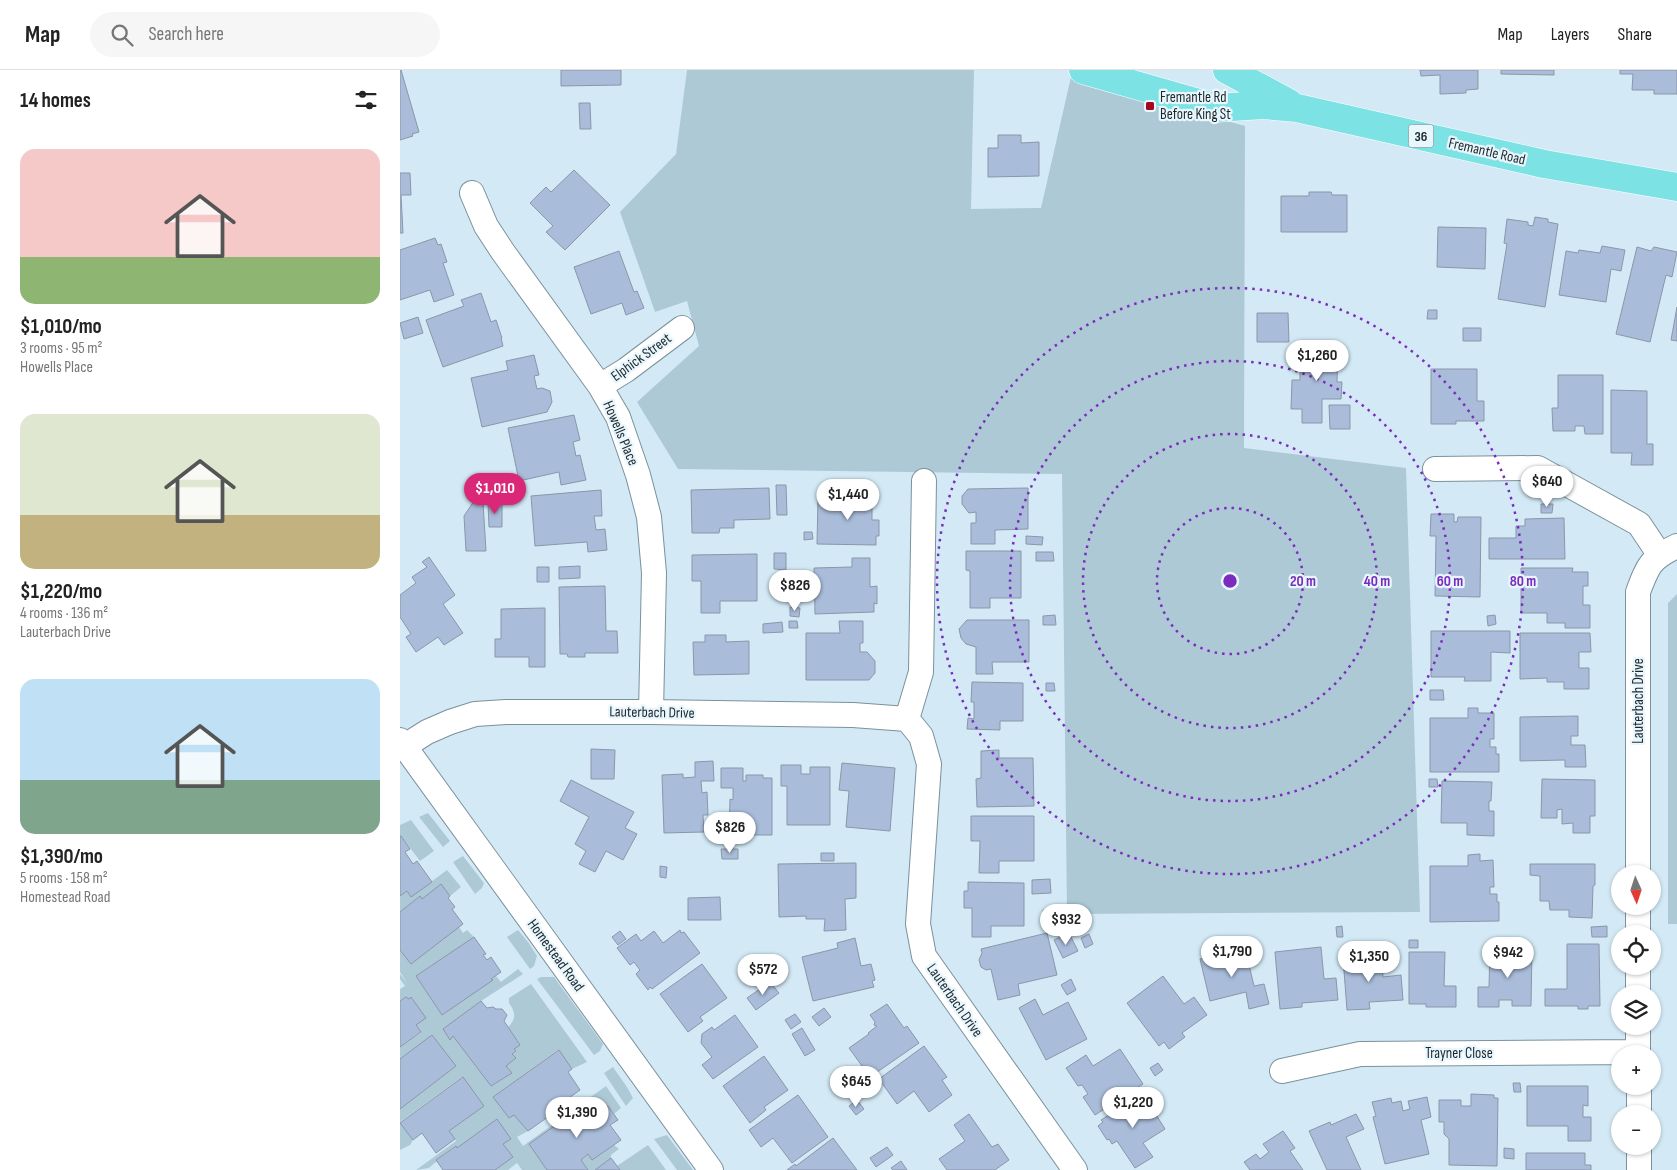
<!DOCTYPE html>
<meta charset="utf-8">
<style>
body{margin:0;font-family:"Sofia Sans Condensed",sans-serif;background:#f6f6f6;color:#222;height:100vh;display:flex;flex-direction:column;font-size:19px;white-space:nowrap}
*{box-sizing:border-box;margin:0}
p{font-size:16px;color:#767676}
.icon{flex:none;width:28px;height:28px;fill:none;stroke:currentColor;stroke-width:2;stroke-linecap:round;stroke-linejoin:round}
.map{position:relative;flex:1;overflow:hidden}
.panel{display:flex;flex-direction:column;background:#fff;width:400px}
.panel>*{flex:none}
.needle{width:32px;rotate:177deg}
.tools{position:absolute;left:1211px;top:795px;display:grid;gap:10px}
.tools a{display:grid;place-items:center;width:50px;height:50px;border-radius:50%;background:#fff;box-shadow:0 1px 4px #0004;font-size:25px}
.price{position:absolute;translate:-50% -42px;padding:0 11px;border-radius:18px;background:#fff;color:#222;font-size:16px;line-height:32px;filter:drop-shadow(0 1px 2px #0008)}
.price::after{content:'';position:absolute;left:50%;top:30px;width:15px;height:11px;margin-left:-8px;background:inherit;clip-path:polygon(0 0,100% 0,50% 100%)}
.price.selected{background:#db2777;color:#fff}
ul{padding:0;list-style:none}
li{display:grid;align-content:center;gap:10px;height:265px;padding:0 20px}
li span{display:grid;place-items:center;height:155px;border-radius:15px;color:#555}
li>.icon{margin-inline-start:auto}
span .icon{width:90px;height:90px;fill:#fffc;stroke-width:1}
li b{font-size:21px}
h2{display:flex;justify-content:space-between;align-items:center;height:60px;padding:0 20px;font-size:21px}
header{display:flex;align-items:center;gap:30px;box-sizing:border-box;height:70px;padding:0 25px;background:#fff;border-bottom:1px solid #e0e0e0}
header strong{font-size:24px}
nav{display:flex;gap:28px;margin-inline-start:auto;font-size:18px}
.search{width:350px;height:45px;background:#f6f6f6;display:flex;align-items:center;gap:12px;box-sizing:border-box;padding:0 18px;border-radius:28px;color:#767676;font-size:19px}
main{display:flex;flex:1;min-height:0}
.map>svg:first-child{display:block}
.green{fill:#aec9d6}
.building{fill:#a9bcda;stroke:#8b96a8}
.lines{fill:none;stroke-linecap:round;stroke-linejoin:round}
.street-casing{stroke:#7b919c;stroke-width:26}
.primary-casing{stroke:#fff;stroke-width:29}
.street{stroke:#fff;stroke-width:24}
.primary{stroke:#7de2e4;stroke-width:28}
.ring{fill:none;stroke:#7b2cbf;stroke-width:2.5;stroke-dasharray:2.5 5}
.poi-dot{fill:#a4081f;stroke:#e8f6fd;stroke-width:2}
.labels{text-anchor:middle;stroke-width:4.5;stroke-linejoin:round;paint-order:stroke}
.shield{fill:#e8f6fd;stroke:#5b656a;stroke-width:1}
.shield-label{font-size:14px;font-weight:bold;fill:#1e272b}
.poi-label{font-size:15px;fill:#1e272b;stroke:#e8f6fd;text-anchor:start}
.street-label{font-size:15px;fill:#1e272b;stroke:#e8f6fd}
.centre{fill:#7b2cbf;stroke:#e8f6fd;stroke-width:2.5}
.ring-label{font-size:15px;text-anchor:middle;font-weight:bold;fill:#7b2cbf;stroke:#e8f6fd;stroke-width:4.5;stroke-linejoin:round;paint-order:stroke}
</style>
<header>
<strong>Map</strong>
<div class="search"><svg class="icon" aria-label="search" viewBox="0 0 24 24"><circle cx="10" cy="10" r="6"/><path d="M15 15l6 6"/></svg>Search here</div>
<nav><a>Map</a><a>Layers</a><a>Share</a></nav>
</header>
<main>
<section class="panel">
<h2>14 homes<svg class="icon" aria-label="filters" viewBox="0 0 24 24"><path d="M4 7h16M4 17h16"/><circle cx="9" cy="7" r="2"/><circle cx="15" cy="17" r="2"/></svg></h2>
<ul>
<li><span style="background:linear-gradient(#f6c9c9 70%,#8fb573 0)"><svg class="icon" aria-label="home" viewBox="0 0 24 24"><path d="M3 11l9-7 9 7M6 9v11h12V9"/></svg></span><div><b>$1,010/mo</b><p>3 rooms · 95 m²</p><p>Howells Place</p></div></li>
<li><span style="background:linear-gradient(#dfe7d0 65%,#c2b280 0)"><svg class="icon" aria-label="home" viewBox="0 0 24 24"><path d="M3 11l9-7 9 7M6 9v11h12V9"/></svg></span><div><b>$1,220/mo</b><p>4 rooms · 136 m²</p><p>Lauterbach Drive</p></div></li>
<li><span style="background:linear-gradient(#bfe0f5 65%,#7fa58c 0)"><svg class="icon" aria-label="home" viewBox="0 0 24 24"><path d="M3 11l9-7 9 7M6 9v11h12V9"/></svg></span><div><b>$1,390/mo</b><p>5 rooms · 158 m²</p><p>Homestead Road</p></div></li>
</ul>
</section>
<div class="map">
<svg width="1277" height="1100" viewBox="0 0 1277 1100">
<rect width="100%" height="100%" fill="#d3eaf6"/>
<path class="green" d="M287 0H574L571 139 641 138 671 7 845 56 844 378 1006 398 1020 842 667 844 662 404 278 399 237 332 299 276 287 231 255 242 220 142 276 84Z
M1277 524V854H1268V533Z
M28 743 50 771 43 777 19 747Z
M11 750 34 781 20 791 1 766H0V755Z
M63 786 84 813 82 818 75 824 53 792Z
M47 800 61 817 50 826 41 815 22 829 20 826 0 842V826L7 821 12 826Z
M59 857 63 863 67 860 74 867 16 906 42 945 96 906 101 912 118 899 123 904 81 931 43 959 50 970 53 966 91 1016 112 1003 106 996 116 988 112 984 116 982 114 979 120 975 108 957C117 949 115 941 109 933V928L131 914 187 992 172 999 158 980 94 1026 109 1048 114 1045 128 1061 117 1067 123 1076 206 1016 221 1038 214 1044 208 1036 202 1038 197 1031 192 1034 190 1031 129 1074 147 1100H122L117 1093 108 1100H95L112 1087 103 1074 110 1069 97 1049 57 1078 55 1076 36 1090 37 1091 29 1098 16 1100 56 1071 49 1061 84 1036 62 1007 0 1052 13 1070 10 1075 0 1080V1039L56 996 32 965 0 989V977L21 963 16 955 25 948 11 927 9 929 6 927 0 931V919L5 916 0 909V904L7 913 0 902V880L11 894Z
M118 860 128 872 137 886 134 896 130 899 107 867Z
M141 907H154L203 974 200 981 194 985 137 909Z
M213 997 227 1017 233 1028 226 1036 204 1003Z
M267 1065 293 1100H277L254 1069Z
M214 1075 219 1079 211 1085V1088L195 1100H188L181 1090 188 1084 192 1090Z
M248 1075 266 1100H220L217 1096Z"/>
<path class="building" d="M0 0H1L19 62 12 64 13 66 0 70Z
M161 0H221V15L161 16Z
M1020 0H1078V19L1066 20V23L1040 24V5L1021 6Z
M1101 0H1154V5L1101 4Z
M1220 0H1277V24H1254V20H1232L1233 4H1220Z
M179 33H190L191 59H180Z
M598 65H621V73L639 72V106L588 107V78H598Z
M174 100 210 135 165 180 146 162 153 156 130 133 146 117 151 122Z
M0 103H10L11 125H1L3 163H0Z
M909 122H931L932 125H947V162H881V126H909Z
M1135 147 1148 149V152L1158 154 1145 237 1098 229 1107 174 1104 173 1107 149 1128 152V155L1133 156Z
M1038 157 1086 158 1085 199 1037 197Z
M35 168 38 175 41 174 47 192 43 193 54 225 34 232 30 220 0 230V180Z
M1202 176 1225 180 1221 201 1211 199 1206 232 1159 225 1166 181 1178 183 1179 180 1200 183Z
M1237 177 1251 181 1254 177 1277 182 1272 207 1266 205 1250 272 1216 264Z
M219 181 234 222 237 221 244 238 226 245 222 233 191 244 174 197Z
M81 223 91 252 96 250 102 268H101L103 276 43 297 26 250 64 236 61 230Z
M1277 237V271L1271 270Z
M1028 240H1037V249H1027Z
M857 243H888L889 272H857Z
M18 247 23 263 4 269 0 253Z
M1063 258H1081V271H1063Z
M907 274H938L937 312H942L941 329H922V353H902V339H891L892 310H900V298H907Z
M134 285 139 305 134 306 137 319 142 318 150 321 152 332 147 342 82 357 71 308 108 300 106 291Z
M1031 299H1077V331H1084V351H1056V354H1031Z
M1158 305H1203V364H1185L1184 356H1175V361H1153L1152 338H1158Z
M1211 320 1247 321V374H1253V395H1231L1232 383H1211Z
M929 335H950V359H930Z
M174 345 180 370 173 372 176 386 180 385 186 410 161 415 159 402 119 411 108 358Z
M97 413H112V421H97Z
M376 415H386L387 445H377Z
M369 418 370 449 334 450V458H320L319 463H292L291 420Z
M628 418V459L595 460V474H571V453H576V442L569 443 562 434V426L568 419Z
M453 419H472V450H479V466H476V475L417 474 418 430H453Z
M201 420 202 446H194L196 460 205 459 207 480 188 482 187 472 135 476 131 426Z
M76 428 83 432 86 481H66L64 446Z
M88 433H102V457H89Z
M1141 434H1153L1152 443H1141Z
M1031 444H1054V452H1057L1058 447H1081L1080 527 1035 526 1036 466H1030Z
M1164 448 1165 489H1089V468H1116V456H1125V449Z
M404 462H412L413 469 404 470Z
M626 466 643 467 642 475 626 474Z
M566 481H621V528H590V538H570V501L566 500Z
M636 482H653L654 491H636Z
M374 483H386V500L374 499Z
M357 484V531H320V543H301V511H292V485Z
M29 487 55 525 43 534 63 563 44 575 38 567 16 582 6 567 11 564 0 547V525L16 513 12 507 27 497 22 492Z
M452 488H470V517L477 516V534L474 533V542L415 544 414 498 452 497Z
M180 496V508L159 509V497Z
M137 497H149V512H137Z
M1121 498H1173L1172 502H1188V516H1183V535H1190V558H1165V553H1147V543H1121Z
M205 516 206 561H217L218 583H185V587H168L167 584H160L159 517Z
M390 537 400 538 399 547 390 546Z
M145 538V597H129V587H95V569H101V539Z
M655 545 656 555H643V546Z
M1095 545 1096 554 1088 556 1087 546Z
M567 550H629V592H592L593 604H576V577L566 574 561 568 559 559Z
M389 551H397L398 558H389Z
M439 551H463V573H460V582H467L475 591V603L469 610H406V563H440Z
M382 552 383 562 363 563V554Z
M1031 561H1110V583L1091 582V611H1064L1065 607H1031Z
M1120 563H1190L1191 582H1179V598H1189V619H1164V612H1147V608L1120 609Z
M305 565H326V572L349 571V604L294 605 293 572H305Z
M572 612 623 613V651H600V660L567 659 568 648 574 649V632H571Z
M646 613H654L655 621H646Z
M1030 620H1043L1044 630H1030Z
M1068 638H1078V643H1094V669H1090V677H1096V684H1099V702H1030V648H1068Z
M1178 646V666H1171V675H1185L1186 697H1165V690L1120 691V647Z
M191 679 215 680 214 709H191Z
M599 680V688H633L634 736 577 737 576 709 581 708V681Z
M313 691 314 711H301L302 723 307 722 308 745H303L304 762 264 763 262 705 283 704V708L295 707V692Z
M442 693 495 698 490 761 446 757 449 721 439 720Z
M381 695H401V704H410V697H430V755H387V716H381Z
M321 698H343V711H346V705H363V708H372V765H329L330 729 333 730V718H321Z
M1029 709H1037L1038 717H1029Z
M1142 709 1195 710V746H1190V763H1173V753L1162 754V739L1157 740V748H1141Z
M171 710 234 742 225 758 237 764 223 790 206 781 195 802 179 794 186 781 175 774 189 747 160 731Z
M1042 711 1092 712 1091 731H1089V741H1094V766L1067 765V753H1041Z
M571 746H634V791H599V803H579L580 771H571Z
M0 766H1L10 779 5 782 13 794 17 791 32 812 11 827 7 821 0 826Z
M321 779H338V789H322Z
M421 783H434V791H421Z
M1080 784V791L1093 790 1094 817H1090V824H1097V832H1099V851L1030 852V796H1068V785Z
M456 793V828L445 829 446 860 424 861 425 849H406V846L379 847 378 794Z
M1130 794H1195V815L1193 816 1192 848 1169 847V840H1150L1149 831H1140V806L1130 805Z
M260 796 267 797 266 808 260 807Z
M650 809 651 823 632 824V810Z
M568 812 624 813V856H591V867H572V838H564V821H568Z
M41 814 50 826 48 828 55 837 52 839 63 854 11 894 0 880V842L20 826 22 829Z
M320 827 321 850H288V828Z
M643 840H654L653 854H642Z
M942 856 943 867H937L936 857Z
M1207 856V867H1192L1191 857Z
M280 860 281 863 284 862 300 883 252 919 250 917 248 920 236 904 240 900 234 892 230 895 217 878 236 864 241 871 254 861 263 873Z
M220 861 226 869 218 875 212 867Z
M647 863 657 905 618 914 620 925 598 930 591 899 586 900 581 897 579 890 582 883 581 879Z
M669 863 678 881 663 888 654 870Z
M689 864 693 874 685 878 681 868Z
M74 867 86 884 83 885 87 890 91 887 101 902 91 909 93 910 42 945 16 906Z
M455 868 461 896 471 894 475 910 472 911 474 917 413 931 402 887 438 878 437 873Z
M1009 870H1018V878H1009Z
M1167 874H1199L1200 936H1188V939H1178V936H1145V919H1167Z
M921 877 924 909 936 908 938 930 902 933V937L880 939 875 882Z
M845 878 854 916 864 914 869 934 849 939 846 922 810 931 800 889Z
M1090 879 1132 880 1131 936H1112V930H1099V937H1078V917H1089Z
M1009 882H1045L1044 916H1056V937H1026V934H1009Z
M981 885 983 907 1001 905 1003 930 969 932 970 939 947 940 943 888Z
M302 894 327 928 300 947 303 951 288 962 260 924Z
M763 906 784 934 794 927 807 945 782 963 785 967 769 979 764 972 759 976 727 933Z
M671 909 676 920 667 925 661 915Z
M370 912 379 923 356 940 347 928Z
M6 927 9 929 11 927 26 948 16 955 21 962 0 977V931Z
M635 929 643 945 668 932 687 969 646 990 619 938Z
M81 931 87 938 93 937 96 939H102L107 945 104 951 120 975 114 979 116 981 112 984 116 988 106 996 112 1003 91 1016 53 966 50 970 43 959Z
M487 934 504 958 507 956 519 973 470 1007 449 978 469 964 468 963 477 956 474 955 475 952 470 945Z
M424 938 431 947 419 956 412 947Z
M395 944 401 952 391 959 385 950Z
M335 945 358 977 313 1009 302 995 312 987 301 973 302 964 312 957 314 960Z
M402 958 415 980 405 986 392 964Z
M32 965 56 996 0 1039V989Z
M524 976 547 1007 542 1010 552 1025 529 1042 514 1021 497 1034 479 1009Z
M720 979 743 1014 695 1045 683 1027 688 1024 682 1015 678 1016 666 998 686 985 693 996Z
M159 980 172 999 168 1002 180 1020 166 1030 169 1032 128 1061 114 1045 109 1048 93 1027Z
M364 986 388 1020 364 1037 366 1040 350 1053 323 1016Z
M758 993 763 1000 755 1006 750 998Z
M63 1007 84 1036 49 1061 55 1069 36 1083 22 1063 13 1070 0 1053Z
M1113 1013H1120L1121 1022H1114Z
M1127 1016H1188V1036L1183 1035V1047H1191V1071H1168V1056H1127Z
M743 1024 765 1059 743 1073 753 1087 735 1098 717 1071 712 1074 709 1069 707 1070 698 1056 703 1052 701 1050Z
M1071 1024 1094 1025V1028H1098L1097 1096 1049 1095V1069L1044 1064V1052H1039V1030H1061V1036H1071Z
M398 1025 428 1067 392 1093 373 1068 361 1077 349 1060Z
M1027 1027 1031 1047 1021 1050 1029 1084 985 1094 973 1047 976 1046 972 1032 991 1028 992 1033 1001 1031 1003 1041 1010 1039 1008 1031Z
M457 1030 464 1039 456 1045 449 1036Z
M190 1031 192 1034 197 1031 202 1038 208 1036 218 1050 210 1055 221 1070 192 1090 188 1084 181 1090 188 1100H147L129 1074Z
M569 1044 592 1077 598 1074 609 1090 595 1100H547L539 1089 565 1071 554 1055Z
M956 1044 964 1059 946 1067 961 1100H927L909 1061 930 1052 931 1055Z
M97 1049 111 1069 103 1074 113 1087 95 1100H43L36 1090 56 1076 57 1078Z
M883 1061 895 1078 890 1081 903 1100H850L844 1092 856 1084 860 1089 869 1082 863 1074Z
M433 1068 457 1100H387L395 1094 396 1096Z
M487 1077 493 1085 476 1097 470 1088Z
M1104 1078 1114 1079V1089L1104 1088Z
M1126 1083H1185V1095H1191V1100H1126Z
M211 1088 220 1100H195Z
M501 1091 507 1100H493L491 1098Z"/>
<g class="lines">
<defs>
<path id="street" d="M72 123 86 156 103 182 200 316 218 347 238 405 249 447 254 503 251 642
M200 316 226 300 282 258
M1035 399 1138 398 1239 454 1259 484
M524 411 521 602 507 649 521 666 529 694 518 854 524 886 675 1100
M0 670 311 1100
M5 676 27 662 50 652 75 644 106 642H251L453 645 507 649
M1238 804V522C1248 495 1251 488 1277 476
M1238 836V864
M1238 896V924
M1238 956V984
M882 1001 960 984 1238 982
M1239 1016V1044
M1239 1076V1100"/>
<path id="primary" d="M683 0 816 38 863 35 897 38 1144 94 1277 117
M827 0 889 33"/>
</defs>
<use href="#street" class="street-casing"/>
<use href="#primary" class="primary-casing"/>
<use href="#street" class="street"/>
<use href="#primary" class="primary"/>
</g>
<g class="ring">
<circle cx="830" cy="511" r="73"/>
<circle cx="830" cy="511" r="147"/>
<circle cx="830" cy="511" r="220"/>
<circle cx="830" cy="511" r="293"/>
</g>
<rect class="poi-dot" x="745" y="31" width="10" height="10" rx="2.5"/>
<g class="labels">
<rect class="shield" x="1008.5" y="54.5" width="25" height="23" rx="4"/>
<g class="shield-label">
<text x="1021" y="71">36</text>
</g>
<g class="poi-label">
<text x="760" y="32">Fremantle Rd<tspan x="760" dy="17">Before King St</tspan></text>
</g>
<g class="street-label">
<text transform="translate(1087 81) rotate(13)" y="5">Fremantle Road</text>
<text transform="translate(241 287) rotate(-36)" y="5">Elphick Street</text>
<text transform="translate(221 363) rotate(67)" y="5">Howells Place</text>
<text transform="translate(1238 631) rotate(-90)" y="5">Lauterbach Drive</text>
<text transform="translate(252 642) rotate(1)" y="5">Lauterbach Drive</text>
<text transform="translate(156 885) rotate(54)" y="5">Homestead Road</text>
<text transform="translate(555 930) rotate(55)" y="5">Lauterbach Drive</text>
<text x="1059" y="988">Trayner Close</text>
</g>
</g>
<circle cx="830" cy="511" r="8" class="centre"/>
<g class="ring-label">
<text x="903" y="516">20 m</text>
<text x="977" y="516">40 m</text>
<text x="1050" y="516">60 m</text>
<text x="1123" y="516">80 m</text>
</g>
</svg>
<div class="tools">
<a><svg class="needle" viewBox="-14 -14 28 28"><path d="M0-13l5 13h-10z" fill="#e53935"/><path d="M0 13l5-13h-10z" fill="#767676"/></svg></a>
<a><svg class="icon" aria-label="locate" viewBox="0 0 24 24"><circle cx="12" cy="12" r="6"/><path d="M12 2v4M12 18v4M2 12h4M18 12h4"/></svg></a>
<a><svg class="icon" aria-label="layers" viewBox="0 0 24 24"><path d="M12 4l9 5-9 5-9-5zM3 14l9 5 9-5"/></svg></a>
<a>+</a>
<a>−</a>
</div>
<b class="price" style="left:917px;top:312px">$1,260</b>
<b class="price" style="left:1147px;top:438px">$640</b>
<b class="price selected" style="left:95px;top:445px">$1,010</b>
<b class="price" style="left:448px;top:451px">$1,440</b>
<b class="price" style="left:395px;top:542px">$826</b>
<b class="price" style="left:330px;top:784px">$826</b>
<b class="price" style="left:666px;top:876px">$932</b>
<b class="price" style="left:832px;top:908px">$1,790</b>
<b class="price" style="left:1108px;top:909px">$942</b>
<b class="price" style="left:969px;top:913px">$1,350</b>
<b class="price" style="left:363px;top:926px">$572</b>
<b class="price" style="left:456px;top:1038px">$645</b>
<b class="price" style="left:733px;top:1059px">$1,220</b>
<b class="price" style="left:177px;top:1069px">$1,390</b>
</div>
</main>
